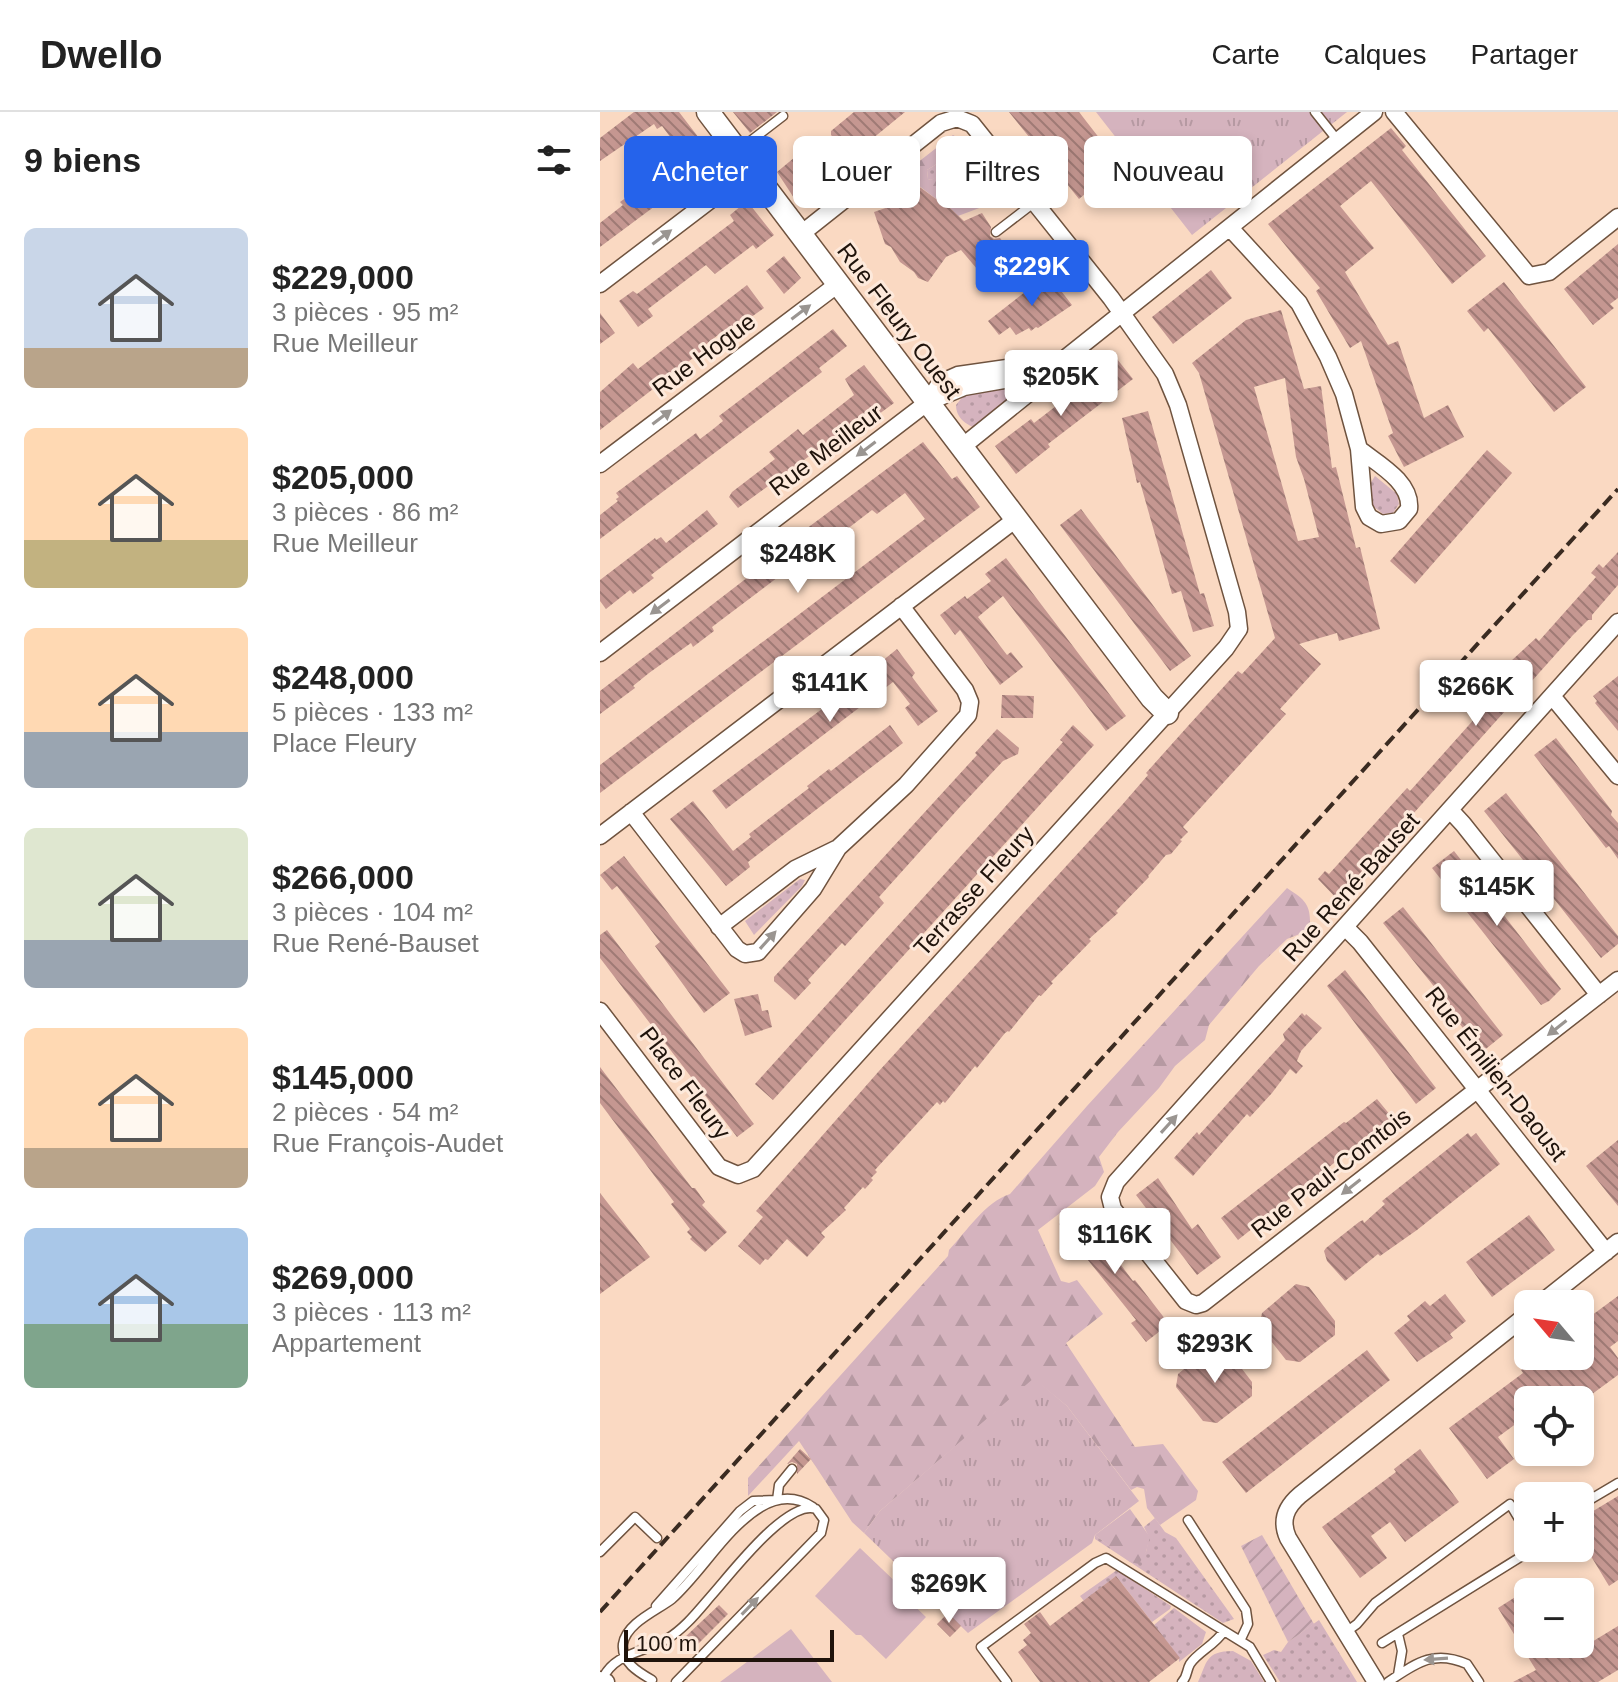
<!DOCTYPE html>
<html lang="fr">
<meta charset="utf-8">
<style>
body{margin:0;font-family:Helvetica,sans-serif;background:#f6f6f6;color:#222;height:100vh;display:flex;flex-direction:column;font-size:30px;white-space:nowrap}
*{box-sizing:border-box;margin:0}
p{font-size:26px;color:#767676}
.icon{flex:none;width:44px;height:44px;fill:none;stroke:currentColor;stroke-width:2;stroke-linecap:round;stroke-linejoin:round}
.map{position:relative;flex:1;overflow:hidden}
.drawer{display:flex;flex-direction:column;background:#fff;width:600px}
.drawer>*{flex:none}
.hud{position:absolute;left:24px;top:24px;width:760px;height:72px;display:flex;gap:16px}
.needle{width:52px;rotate:299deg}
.controls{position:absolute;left:914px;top:1178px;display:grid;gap:16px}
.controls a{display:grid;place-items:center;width:80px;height:80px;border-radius:12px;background:#fff;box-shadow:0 4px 12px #0003;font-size:40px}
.scale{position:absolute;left:24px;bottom:20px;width:210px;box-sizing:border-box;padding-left:8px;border:4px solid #1f130b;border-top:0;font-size:22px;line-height:28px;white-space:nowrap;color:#1f130b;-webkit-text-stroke:6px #fde9db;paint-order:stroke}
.price{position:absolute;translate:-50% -68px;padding:0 18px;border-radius:8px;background:#fff;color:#222;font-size:26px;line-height:52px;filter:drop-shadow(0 2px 4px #0008)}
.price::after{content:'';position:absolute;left:50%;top:48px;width:24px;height:18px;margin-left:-12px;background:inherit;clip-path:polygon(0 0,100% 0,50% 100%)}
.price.current{background:#2563eb;color:#fff}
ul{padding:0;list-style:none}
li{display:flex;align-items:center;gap:24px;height:200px;padding:0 24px}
li span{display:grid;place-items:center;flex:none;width:224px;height:160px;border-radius:12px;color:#555}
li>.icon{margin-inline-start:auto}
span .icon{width:96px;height:96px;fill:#fffc;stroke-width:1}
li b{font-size:34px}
h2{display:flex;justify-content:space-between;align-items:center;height:96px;padding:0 24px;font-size:34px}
.chip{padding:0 28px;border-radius:12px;background:#fff;box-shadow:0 4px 12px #0003;font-size:28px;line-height:72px}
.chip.current{background:#2563eb;color:#fff}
header{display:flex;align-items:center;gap:48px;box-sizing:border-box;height:112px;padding:0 40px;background:#fff;border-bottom:2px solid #e0e0e0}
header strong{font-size:38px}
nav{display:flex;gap:44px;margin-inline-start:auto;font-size:28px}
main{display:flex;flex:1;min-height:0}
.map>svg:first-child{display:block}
.grass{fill:url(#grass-dots)}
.forest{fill:url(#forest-firs);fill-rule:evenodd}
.park{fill:url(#park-tufts)}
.garden{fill:url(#garden-furrows)}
.pitch{fill:#d5b3be}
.building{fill:url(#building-back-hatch);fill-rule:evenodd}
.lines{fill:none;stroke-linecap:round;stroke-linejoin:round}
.service-casing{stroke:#6f533f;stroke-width:11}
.minor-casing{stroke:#6f533f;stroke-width:19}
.tertiary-casing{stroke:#6f533f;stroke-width:25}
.service{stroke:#fff;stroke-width:8}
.minor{stroke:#fff;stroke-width:16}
.tertiary{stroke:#fff;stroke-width:22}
.rail{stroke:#3a2b21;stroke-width:4;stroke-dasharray:12 6;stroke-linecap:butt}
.oneway{fill:#9a9591}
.labels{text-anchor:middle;stroke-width:6;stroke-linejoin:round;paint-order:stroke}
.street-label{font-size:24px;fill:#1f130b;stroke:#fde9db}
</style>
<header>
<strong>Dwello</strong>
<nav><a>Carte</a><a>Calques</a><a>Partager</a></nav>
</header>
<main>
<section class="drawer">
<h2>9 biens<svg class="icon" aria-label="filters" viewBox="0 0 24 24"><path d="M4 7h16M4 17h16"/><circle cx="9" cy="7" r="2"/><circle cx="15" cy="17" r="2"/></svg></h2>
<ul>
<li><span style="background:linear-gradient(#c9d6e8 75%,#b9a48a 0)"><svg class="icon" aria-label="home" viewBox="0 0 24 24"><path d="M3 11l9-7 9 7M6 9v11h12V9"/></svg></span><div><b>$229,000</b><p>3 pièces · 95 m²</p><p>Rue Meilleur</p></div></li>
<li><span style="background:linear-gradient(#ffd9b3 70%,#c2b280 0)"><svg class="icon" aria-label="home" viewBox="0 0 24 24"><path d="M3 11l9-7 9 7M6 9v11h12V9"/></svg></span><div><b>$205,000</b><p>3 pièces · 86 m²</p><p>Rue Meilleur</p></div></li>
<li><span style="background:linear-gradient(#ffd9b3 65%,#9aa5b1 0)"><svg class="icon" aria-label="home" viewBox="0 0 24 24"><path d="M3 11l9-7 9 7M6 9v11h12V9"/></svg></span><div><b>$248,000</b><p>5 pièces · 133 m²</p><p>Place Fleury</p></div></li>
<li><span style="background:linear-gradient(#dfe7d0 70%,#9aa5b1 0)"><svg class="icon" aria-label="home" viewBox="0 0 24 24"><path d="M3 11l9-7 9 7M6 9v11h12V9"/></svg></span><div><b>$266,000</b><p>3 pièces · 104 m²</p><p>Rue René-Bauset</p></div></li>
<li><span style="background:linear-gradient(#ffd9b3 75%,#b9a48a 0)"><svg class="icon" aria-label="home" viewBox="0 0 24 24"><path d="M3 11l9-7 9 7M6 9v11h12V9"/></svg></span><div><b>$145,000</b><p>2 pièces · 54 m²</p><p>Rue François-Audet</p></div></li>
<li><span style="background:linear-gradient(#a9c7e8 60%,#7fa58c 0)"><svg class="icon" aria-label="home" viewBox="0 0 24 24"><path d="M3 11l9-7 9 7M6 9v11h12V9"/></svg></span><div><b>$269,000</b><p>3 pièces · 113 m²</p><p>Appartement</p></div></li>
</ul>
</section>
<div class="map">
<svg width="1018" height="1570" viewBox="0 0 1018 1570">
<defs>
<pattern id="grass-dots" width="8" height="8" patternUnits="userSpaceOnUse" patternTransform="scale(2)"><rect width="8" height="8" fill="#d5b3be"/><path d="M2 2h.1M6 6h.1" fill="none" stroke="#b699a2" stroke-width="1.8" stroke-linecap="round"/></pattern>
<pattern id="forest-firs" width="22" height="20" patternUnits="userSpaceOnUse" patternTransform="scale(2)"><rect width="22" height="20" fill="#d5b3be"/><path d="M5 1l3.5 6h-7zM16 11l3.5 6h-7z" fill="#b699a2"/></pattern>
<pattern id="park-tufts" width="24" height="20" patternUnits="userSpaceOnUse" patternTransform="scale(2)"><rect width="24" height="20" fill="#d5b3be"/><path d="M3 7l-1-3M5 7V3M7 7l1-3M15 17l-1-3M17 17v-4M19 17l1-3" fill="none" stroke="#b699a2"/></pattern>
<pattern id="garden-furrows" width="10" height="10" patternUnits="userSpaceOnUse" patternTransform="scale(2)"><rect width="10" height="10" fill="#d5b3be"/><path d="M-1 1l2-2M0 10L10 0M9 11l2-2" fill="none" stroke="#b699a2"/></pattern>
<pattern id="building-back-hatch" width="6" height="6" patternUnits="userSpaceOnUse" patternTransform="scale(2)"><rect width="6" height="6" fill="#c59791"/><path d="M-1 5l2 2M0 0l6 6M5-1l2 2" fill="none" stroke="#9f7a75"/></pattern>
</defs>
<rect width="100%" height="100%" fill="#fad9c2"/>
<path class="grass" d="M340 50C357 52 374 57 375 76L359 89 352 83 357 73 349 59 331 68 328 67 327 58Z
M415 274 419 282 375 316C366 312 356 306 356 293L364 283Z
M775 364 797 382 799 392 793 401 783 402 773 394 770 372Z
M200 767 205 768 202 774 154 823 145 809Z
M555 1406 565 1420 576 1426 634 1507 623 1511 495 1427V1423L530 1449 546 1440 549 1425 544 1415Z
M517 1458 571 1494 570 1497 552 1510 516 1464 484 1489 480 1484Z
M574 1496 606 1520 602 1532 579 1550V1546L554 1513Z
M719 1508 757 1570H680L663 1543 674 1538 681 1540 688 1530Z
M633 1539 651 1549 664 1570H598C607 1551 605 1539 633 1539Z"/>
<path class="forest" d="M353 23 360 27 406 86 358 104 349 95 346 85 336 87 318 73 303 90 286 94 281 79ZM340 50C357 52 374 57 375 76L359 89 352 83 358 68 354 60H344L331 68 328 67 327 58Z
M687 776C707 789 711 793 710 818L687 827 659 854 609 913 605 928 575 954 559 976 518 1020 499 1045 504 1060 495 1074 438 1118 461 1169 469 1171 477 1168 503 1202 466 1231 535 1335 563 1332 598 1379 596 1388 560 1413 547 1396 544 1377 537 1375 531 1378 467 1294 434 1267 280 1399 264 1421 252 1410 199 1329 148 1384V1366L348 1144 349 1138C367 1119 385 1090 410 1082L487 994Z
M530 1397 550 1425 546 1440 539 1452 530 1450 495 1423Z"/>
<path class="park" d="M496 0H747L592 123Z
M434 1266 467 1294 539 1389 495 1423 492 1431 368 1521 264 1421 280 1399Z"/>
<path class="garden" d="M662 1423 714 1512 688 1530 641 1434Z"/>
<path class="pitch" d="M260 1436 302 1476V1482L326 1505 286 1547 261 1523H256L215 1484Z
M191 1517 232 1570H120Z"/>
<path class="building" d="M34 0H79L119 52 101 65 98 62 0 135V111L23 93 20 90 45 72 43 70 82 41 62 14 57 17 54 12 0 49V26Z
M133 0H177L150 21Z
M254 0H305L250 45 231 23V19Z
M409 0H479L500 27 491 35 511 60 479 87Z
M791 16 806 34 802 38 886 144 852 172 771 69 740 94 774 136 745 160 788 233 798 229 824 306 848 293 864 325 804 355 788 324 793 321 761 229 750 236 716 179 720 176 668 112Z
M207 35 230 65 198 92 177 60Z
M317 73 336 87 346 85 349 95 364 109 382 101 391 115 390 124 394 127 400 126 418 150 404 162 397 153 383 164 361 138 346 145 328 170 318 166 314 160 300 150 291 135 285 132 274 100 303 90Z
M147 89 174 123 156 137 153 133 115 162 106 153 48 197 53 204 38 215 19 189 33 179 37 182 134 109 130 103Z
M1018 132V186L1010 192 1014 196 993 213 964 177Z
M184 144 201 166 184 182 166 159Z
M611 158 632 186 573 232 552 205Z
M448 162 472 193 438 216 436 215 431 219 429 216 416 223 410 215 399 223 388 209Z
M904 170 986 275 954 300 888 216 884 220 867 199Z
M147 173 164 196 126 223 123 219 104 234 106 236 0 318V280L33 251 38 257Z
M681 198 704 277 721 274 732 356 736 355 756 436 760 435 780 517 739 529 737 521 699 532 721 552 680 597 686 602 583 715 588 720 580 728 582 729 571 742 566 743 548 764 549 765 516 799 518 801 489 827 491 829 451 870 453 871 441 884 439 883 409 920 408 919 405 921 377 956 375 954 345 991 343 989 340 993 337 990 275 1058 277 1060 271 1066 273 1068 265 1077 263 1075 244 1096 246 1098 221 1121 225 1125 207 1145 187 1127 168 1148 165 1147 160 1153 138 1134 163 1105 156 1099 279 959 522 693 548 663 546 661 588 614 638 559 642 562 675 526 599 261 592 251 646 208ZM685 266 696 345 704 367 719 425 698 429 654 275Z
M0 201 15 221 0 232Z
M233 217 247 234 219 256 222 260 0 427V403L18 389 16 387 19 385 16 381 96 321 100 327 112 318 123 309 119 304Z
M517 247 533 267 448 332 450 335 416 362 395 334 431 307 434 311Z
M264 253 294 291 275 305 270 300 138 396 129 385 132 380 175 347 169 340 198 317 203 323 254 283 245 267Z
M548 299 600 482 604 481 614 514 593 520 581 479 572 482 540 370 537 371 522 306Z
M323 330 352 367 357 364 380 395 0 681V653L325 407 305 381 277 402 272 398 242 421 248 428 227 444 219 434 112 515 114 519 93 535 91 531 49 561 33 574 35 576 0 602V579L208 419 206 417Z
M887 338 912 361 815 472 790 449Z
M481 397 591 544 570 559 460 413Z
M107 398 118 412 51 463 54 466 33 482 30 478 6 497 0 489V468L55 426 56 428 61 425 66 431Z
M1018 440V473L992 503V508H988L973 523 737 787 718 767 725 759 729 762 807 676 810 679 902 576 899 573 916 553 911 549 936 526 939 529 996 465 991 461 999 452 1003 456Z
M406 446 526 604 506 619 403 484 378 505 407 543 411 540 423 555 400 573 360 518 355 523 340 503 365 484 367 487 391 469 385 462Z
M297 537 315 561 312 565 338 599 318 614 305 596 310 592 293 570 126 697 112 679 230 591Z
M1018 564V619L995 591 997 589 993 584Z
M402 583 434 584 433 606H401Z
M290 613 303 631 148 750 150 755 126 774 70 707 93 689 133 739 151 725 149 722 209 676 207 674 229 657 231 659Z
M473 613 494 633 173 988 155 972 396 705 463 630 460 628Z
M397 617 419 636 418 642 403 649 359 696 279 785 284 791 245 834 242 831 208 868 211 871 195 888 174 869V865L377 643 375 641Z
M956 626 1012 699 1011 703 1018 711V747L1009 734 1006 736 934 643Z
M906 681 1018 824V832L1001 846 884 699Z
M854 739 961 877 949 889 941 893 832 756Z
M24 744 130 881 104 901 55 834 60 830 17 774 12 778 0 763Z
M803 795 903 923 882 940 851 901 836 877 783 811Z
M7 818 154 1012 137 1025 0 846V823Z
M745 858 836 976 816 992 727 874Z
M158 882 162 899 168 898 172 915 145 924 134 887Z
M702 901 705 904 706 902 722 916 701 939 697 949 703 954 696 962 690 957 672 981 650 1005 647 1002 593 1064 574 1046 597 1020 599 1023 685 928 683 922Z
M0 955 92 1076H95L105 1090 102 1093 127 1120 105 1140 90 1127 92 1125 87 1120 90 1117 71 1092 74 1090 0 991Z
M777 987 791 1004 789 1007 638 1128 621 1106 744 1010 746 1011Z
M868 1021 871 1025 876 1021 900 1052 817 1118 780 1144 778 1142 745 1169 727 1149 724 1139 726 1136 759 1110 763 1108 764 1111 785 1092 782 1089Z
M1018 1028V1094L986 1054Z
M558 1066 592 1117 598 1112 621 1145 597 1163 536 1083Z
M0 1081 50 1145 0 1182Z
M478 1097 508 1137 511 1135 516 1141 520 1147 518 1149 533 1169 535 1168 569 1212 546 1230 531 1211 536 1208 459 1112Z
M929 1103 955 1138 892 1185 866 1150Z
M696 1172 709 1175 735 1209V1223L700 1250 686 1248 659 1214 662 1201Z
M845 1182 866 1209 850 1222 853 1226 817 1250 794 1221 810 1208 807 1204 825 1189 830 1194Z
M1018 1184V1229L1010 1235 1018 1246V1263L984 1288H928V1326L917 1311 898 1325 914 1347 887 1367 849 1316 923 1261 921 1258 940 1244H980V1212Z
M613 1233 626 1236 652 1270V1284L617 1311 603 1309 576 1275 578 1262Z
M767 1238 790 1268 646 1381 622 1350Z
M200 1337 211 1347 197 1362V1352L192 1350 187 1352Z
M820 1337 859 1390 805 1430 790 1410 771 1424 787 1446 760 1466 722 1415 796 1360 794 1357Z
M1018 1384V1468L1009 1474 980 1426V1407Z
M516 1464 580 1546 549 1570H440L418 1540 427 1533 423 1528 431 1521 424 1512 440 1500 450 1514Z
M928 1477V1532H973L977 1539 1018 1514V1558L998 1570H913L936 1558 898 1496Z
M119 1493 128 1502 94 1536 84 1526Z
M348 1501 361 1514 350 1525 337 1512Z"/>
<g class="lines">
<defs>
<path id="service" d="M715 0 738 29
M140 37 183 4
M396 120 435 90
M980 1386 991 1387 1018 1371
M588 1408 646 1498 648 1512 640 1529
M0 1440 35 1405 57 1426
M56 1494 140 1399 153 1389 177 1388 179 1373 192 1357
M746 1520 757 1512 775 1491 910 1392 928 1422
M798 1522 802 1539 798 1563
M782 1531 935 1436
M2 1568C14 1540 45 1541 67 1527 85 1516 98 1499 111 1484 130 1463 187 1387 216 1397L224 1408 221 1421 76 1570
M52 1568C38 1560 21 1550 23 1532 26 1511 58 1498 72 1487 102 1460 126 1416 161 1395 179 1384 196 1384 213 1395
M407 1570 381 1535 495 1451 506 1446 650 1535 671 1570
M582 1570C588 1564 586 1559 590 1552 598 1540 615 1533 624 1519
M788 1570C815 1552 833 1537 867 1552L879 1570"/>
<path id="minor" d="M794 0 929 164 949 160 1018 105
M631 117 699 191 728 245 744 282 759 337 764 395 769 405 781 412 799 409 809 397C812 370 778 352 759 337
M0 172 151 57
M328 290 340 271 358 263 449 250
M362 335 440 272 462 249 774 0
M0 352 238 172
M1018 510 516 1070 510 1085 513 1097 586 1189 596 1193 603 1191 1018 868
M0 541 328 290 364 275 428 264 462 249
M952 584 1018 664
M851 699 863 712 999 883
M31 700 137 837 145 842 158 840 213 777 238 736 306 673 368 603 370 590 365 578 301 494
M0 724 416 407
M119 815 195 757 236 737
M746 816 760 830 1006 1140
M0 899 119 1055 138 1063 153 1057 626 536 639 517 637 500 578 293 565 262 511 186 372 12 357 6 341 11 201 122
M940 1192 1018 1130
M0 1568 6 1570
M776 1570 688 1426C680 1408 686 1395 700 1383L928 1202"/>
<path id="tertiary" d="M108 0 552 586 567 601"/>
</defs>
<use href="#service" class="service-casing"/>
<use href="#minor" class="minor-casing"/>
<use href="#tertiary" class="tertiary-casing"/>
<use href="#service" class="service"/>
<use href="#minor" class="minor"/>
<use href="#tertiary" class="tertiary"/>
<path class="rail" d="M0 1500 1018 377"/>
</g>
<defs><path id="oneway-solid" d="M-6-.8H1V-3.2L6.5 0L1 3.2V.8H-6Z" transform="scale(2)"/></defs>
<g class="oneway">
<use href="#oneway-solid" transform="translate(62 125) rotate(-37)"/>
<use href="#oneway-solid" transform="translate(201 200) rotate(-37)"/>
<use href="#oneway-solid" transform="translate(62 305) rotate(-37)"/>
<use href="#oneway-solid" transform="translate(266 337) rotate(143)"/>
<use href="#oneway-solid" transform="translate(60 495) rotate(143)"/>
<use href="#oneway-solid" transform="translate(168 828) rotate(-48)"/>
<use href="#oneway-solid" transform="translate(957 916) rotate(142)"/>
<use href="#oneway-solid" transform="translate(569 1012) rotate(-48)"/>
<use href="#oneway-solid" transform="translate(751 1075) rotate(142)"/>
<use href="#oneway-solid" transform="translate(150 1494) rotate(-46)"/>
<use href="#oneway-solid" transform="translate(836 1547) rotate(176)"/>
</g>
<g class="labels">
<g class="street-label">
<text transform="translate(299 209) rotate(53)" y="8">Rue Fleury Ouest</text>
<text transform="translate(104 243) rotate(-37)" y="8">Rue Hogue</text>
<text transform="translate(226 338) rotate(-37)" y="8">Rue Meilleur</text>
<text transform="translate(751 775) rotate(-48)" y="8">Rue René-Bauset</text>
<text transform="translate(374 779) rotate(-48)" y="8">Terrasse Fleury</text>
<text transform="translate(896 962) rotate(52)" y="8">Rue Émilien-Daoust</text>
<text transform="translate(85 971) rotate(53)" y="8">Place Fleury</text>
<text transform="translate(731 1061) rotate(-38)" y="8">Rue Paul-Comtois</text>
</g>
</g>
</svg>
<div class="controls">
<a><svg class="needle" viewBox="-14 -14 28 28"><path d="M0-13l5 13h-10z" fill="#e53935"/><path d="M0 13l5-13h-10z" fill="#767676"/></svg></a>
<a><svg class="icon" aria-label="locate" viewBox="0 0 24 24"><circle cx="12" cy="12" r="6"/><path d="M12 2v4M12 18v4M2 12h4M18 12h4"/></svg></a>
<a>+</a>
<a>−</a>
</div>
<div class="scale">100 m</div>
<b class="price current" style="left:432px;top:196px">$229K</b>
<b class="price" style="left:461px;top:306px">$205K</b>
<b class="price" style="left:198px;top:483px">$248K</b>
<b class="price" style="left:230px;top:612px">$141K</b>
<b class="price" style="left:876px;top:616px">$266K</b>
<b class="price" style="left:897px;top:816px">$145K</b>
<b class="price" style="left:515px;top:1164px">$116K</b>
<b class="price" style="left:615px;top:1273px">$293K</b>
<b class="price" style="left:349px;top:1513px">$269K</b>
<div class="hud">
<a class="chip current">Acheter</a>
<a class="chip">Louer</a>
<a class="chip">Filtres</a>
<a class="chip">Nouveau</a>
</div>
</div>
</main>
